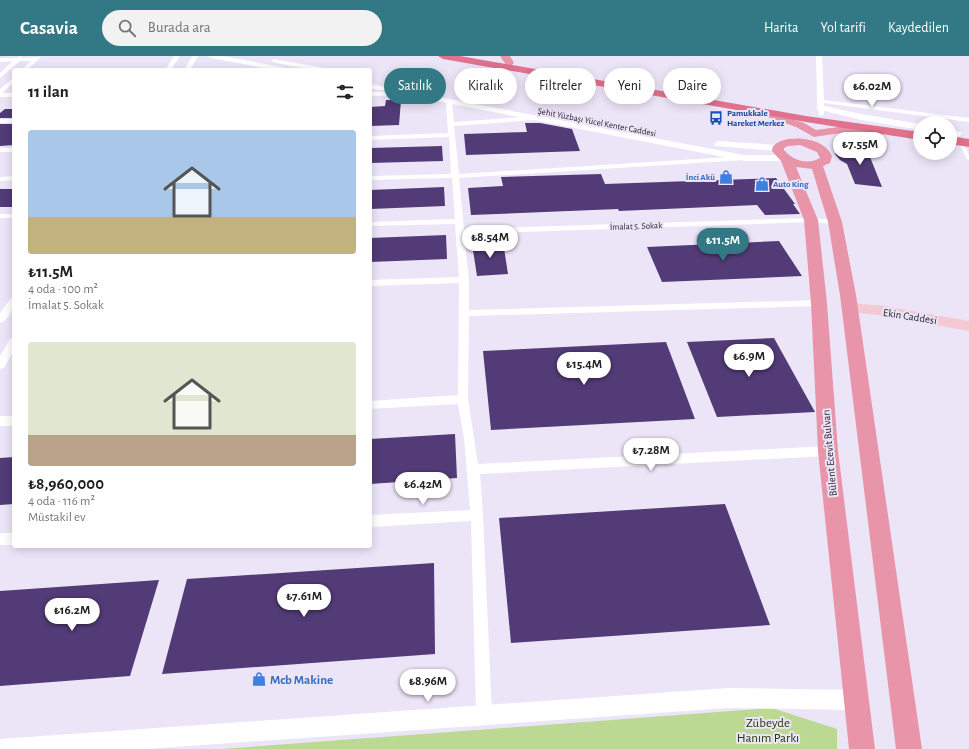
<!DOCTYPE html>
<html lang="tr">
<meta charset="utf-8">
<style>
body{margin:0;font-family:"Alegreya Sans",sans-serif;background:#f2f2f2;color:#202124;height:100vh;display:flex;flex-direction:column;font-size:15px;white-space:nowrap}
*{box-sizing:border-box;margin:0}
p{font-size:13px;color:#757577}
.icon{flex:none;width:22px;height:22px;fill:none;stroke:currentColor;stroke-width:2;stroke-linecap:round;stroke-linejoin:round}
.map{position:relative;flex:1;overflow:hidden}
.details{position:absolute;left:12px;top:12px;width:360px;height:480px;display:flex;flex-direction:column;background:#fff;border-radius:4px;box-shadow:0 2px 10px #0003}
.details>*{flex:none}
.banner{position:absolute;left:384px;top:12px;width:380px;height:36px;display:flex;gap:8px}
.buttons{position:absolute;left:913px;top:60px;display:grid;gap:8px}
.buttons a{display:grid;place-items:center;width:44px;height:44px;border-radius:50%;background:#fff;box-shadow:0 2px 10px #0003;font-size:20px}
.price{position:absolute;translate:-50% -34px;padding:0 9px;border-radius:14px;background:#fff;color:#222;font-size:13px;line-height:26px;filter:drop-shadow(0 1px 2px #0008)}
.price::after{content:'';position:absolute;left:50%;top:24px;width:12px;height:9px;margin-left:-6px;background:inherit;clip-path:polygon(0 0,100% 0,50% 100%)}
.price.on{background:#327885;color:#fff}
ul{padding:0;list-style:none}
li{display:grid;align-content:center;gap:8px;height:212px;padding:0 16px}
li span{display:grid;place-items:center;height:124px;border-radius:4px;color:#555}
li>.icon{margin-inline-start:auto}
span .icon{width:72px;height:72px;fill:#fffc;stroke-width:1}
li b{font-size:17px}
h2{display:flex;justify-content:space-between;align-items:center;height:48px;padding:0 16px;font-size:17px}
.chip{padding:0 14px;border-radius:18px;background:#fff;box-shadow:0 2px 10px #0003;font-size:14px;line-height:36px}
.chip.on{background:#327885;color:#fff}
header{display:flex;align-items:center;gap:24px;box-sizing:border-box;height:56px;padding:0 20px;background:#327885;color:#fff}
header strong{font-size:19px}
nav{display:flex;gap:22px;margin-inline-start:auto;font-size:14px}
.search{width:280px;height:36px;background:#f2f2f2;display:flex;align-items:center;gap:10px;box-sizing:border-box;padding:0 14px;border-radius:22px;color:#757577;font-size:15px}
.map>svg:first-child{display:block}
.green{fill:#bcd994}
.building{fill:#523b76}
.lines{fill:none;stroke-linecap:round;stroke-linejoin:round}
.service{fill:#fff;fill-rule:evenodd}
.minor{fill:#fff;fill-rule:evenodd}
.tertiary{fill:#fff;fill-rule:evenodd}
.secondary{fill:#f3cad4;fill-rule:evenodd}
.primary{fill:#e895aa;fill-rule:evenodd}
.trunk{fill:#e0728e;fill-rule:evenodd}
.labels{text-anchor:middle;stroke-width:4;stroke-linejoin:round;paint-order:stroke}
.far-transit-label{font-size:9px;font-weight:bold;fill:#164399;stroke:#ece5f8;text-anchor:start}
.far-street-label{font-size:9px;fill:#211e25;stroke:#ece5f8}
.far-shop-label{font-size:9px;font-weight:bold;fill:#366cbe;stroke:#ece5f8;text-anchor:end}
.street-label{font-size:11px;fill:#211e25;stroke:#ece5f8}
.near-shop-label{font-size:13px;font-weight:bold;fill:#366cbe;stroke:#ece5f8;text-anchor:start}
.near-park-label{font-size:13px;fill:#253602;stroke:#ece5f8}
</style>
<header>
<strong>Casavia</strong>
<div class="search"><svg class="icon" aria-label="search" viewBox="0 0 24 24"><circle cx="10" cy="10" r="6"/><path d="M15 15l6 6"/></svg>Burada ara</div>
<nav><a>Harita</a><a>Yol tarifi</a><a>Kaydedilen</a></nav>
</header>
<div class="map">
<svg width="969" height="693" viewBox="0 0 969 693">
<rect width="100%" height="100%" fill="#ece5f8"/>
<path class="green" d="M772 652 837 673V693H222Z"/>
<path class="building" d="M386 44H401L399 69 370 70V51L385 50Z
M5 53H14V62H0V57Z
M525 67H540L572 73 580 95 466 99 464 78 527 76Z
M0 68H14V89L0 90Z
M442 90 443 105 370 107V92Z
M845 92 861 93 868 96 882 131 855 128 847 108 840 104 835 98 840 94Z
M601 118 605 128 776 122 795 148H793L800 158 765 159 757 149 619 155 618 153 471 159 468 132 503 130 501 121Z
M444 131 445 150 370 153V134Z
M0 133H14V151H0Z
M446 179 447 203 370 206V182Z
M779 185 802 220 662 226 647 191Z
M503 186 508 218 477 220 472 188Z
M774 282 815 356 717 361 687 286Z
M666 286 695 363 491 374 483 295Z
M455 378 457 422 370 428V383Z
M14 401V448L0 449V402Z
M725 448 770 569 511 587 499 462Z
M434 507 435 598 162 618 187 523Z
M159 524 130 620 0 630V535Z"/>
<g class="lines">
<path class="service" d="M959 84 962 85 969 99V104L967 103 958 85Z"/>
<path class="minor" d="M20 0 23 2 41 1 27 14H21L31 5H20L0 22V17L13 5 0 6V2H17Z
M174 0H180L171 14H165Z
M192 0H198L190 14H184Z
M816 0H822L824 44 969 62V66L824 47V59L819 60 817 45Z
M14 21V26L2 37H14V41H0V33Z
M370 36 407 35 410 37 407 39 370 40Z
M449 44 452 46 454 66 536 60 539 62 536 64 454 70 459 118 744 100 748 102 744 104 459 122 464 173 811 162 835 164 839 166 835 168 811 166 464 178 469 224V254L819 244 824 247 819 250 469 260 468 343 478 408 828 390 832 392 834 395 832 398 828 400 480 418 483 459 492 659 490 665 484 667 478 665 476 659 471 465 370 471V459L470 454 464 382 458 348 370 353V345L458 339 459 227 370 230V224L459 221 455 168 370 170V166L455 163 452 122 370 124V120L451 118 449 81 370 84V80L448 77 446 46Z
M0 63H14V67H0Z
M0 92H14V96H0Z
M14 120V124L0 125V121Z
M0 158H14V162H0Z
M14 241C14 250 10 264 0 267V257L11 242Z
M14 282V294L4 312 0 313V300L10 283Z
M0 360H14V370H0Z
M0 477H14V489H0Z"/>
<path class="tertiary" d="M208 0H223L286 12 290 14H274L212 2Z
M273 3 325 12 329 14H313L276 7 272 5Z
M370 28 744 99H783L788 102 783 105H744L370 32Z
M817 49H820L861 58 920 68V74L861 64 817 53Z
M950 74 961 76 962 78 958 81 950 80Z
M718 85 778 89 782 92 778 95 715 90 714 88Z
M728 632 856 634 863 637 866 644 863 651 856 654 728 652 147 693H0V683Z"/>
<path class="secondary" d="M850 247 885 250 969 265V275L885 260 845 255 843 252 845 249Z"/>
<path class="primary" d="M500 0H510L514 7 512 9H506Z
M760 52 804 67 816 74C828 73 872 64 880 73L874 76H847L814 81 796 71 756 57 755 55 756 53Z
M788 83C803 81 825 84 832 100L830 107 823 110 842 166 856 239 922 693H896L840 239 828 166 812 113 796 111 818 164 827 247 838 395 875 693H849L818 395 811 247 804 164 781 105 772 95C772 87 781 85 788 83ZM800 89 817 96 820 102C808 109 793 105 784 94V92L788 90Z"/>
<path class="trunk" d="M438 0H460L806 60 920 76V84L806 66 443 3Z
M950 80 969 83V91L950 88Z"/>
</g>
<defs>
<symbol id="bus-bare" viewBox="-9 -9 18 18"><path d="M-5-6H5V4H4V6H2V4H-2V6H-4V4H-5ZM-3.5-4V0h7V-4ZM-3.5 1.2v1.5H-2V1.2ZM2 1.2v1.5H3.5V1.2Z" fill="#1a4fb4" stroke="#ece5f8" stroke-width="2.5" paint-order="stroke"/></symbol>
<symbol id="shop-bare" viewBox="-9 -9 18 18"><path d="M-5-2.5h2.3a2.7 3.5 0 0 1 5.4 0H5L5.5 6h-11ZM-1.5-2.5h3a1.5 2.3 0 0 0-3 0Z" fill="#3f7fe0" stroke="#ece5f8" stroke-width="2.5" paint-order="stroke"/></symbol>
</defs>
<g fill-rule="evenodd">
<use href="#bus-bare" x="706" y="52" width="20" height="20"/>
<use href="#shop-bare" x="716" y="111" width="20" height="20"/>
<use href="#shop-bare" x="752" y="118" width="20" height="20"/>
<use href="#shop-bare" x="249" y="613" width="20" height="20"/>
</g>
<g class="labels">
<g class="far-transit-label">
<text x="727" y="60">Pamukkale<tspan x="727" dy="10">Hareket Merkez</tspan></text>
</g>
<g class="far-street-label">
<text transform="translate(597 66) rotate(11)" y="3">Şehit Yüzbaşı Yücel Kenter Caddesi</text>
<text transform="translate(636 170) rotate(-2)" y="3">İmalat 5. Sokak</text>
</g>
<g class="far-shop-label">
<text x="715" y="124">İnci Akü</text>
<text x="773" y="131" text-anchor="start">Auto King</text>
</g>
<g class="street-label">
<text transform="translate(910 260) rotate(9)" y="4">Ekin Caddesi</text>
<text transform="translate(829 397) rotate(-95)" y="4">Bülent Ecevit Bulvarı</text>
</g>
<g class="near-shop-label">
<text x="270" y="628">Mcb Makine</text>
</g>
<g class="near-park-label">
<text x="768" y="671">Zübeyde<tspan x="768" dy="15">Hanım Parkı</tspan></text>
</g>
</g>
</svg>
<div class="buttons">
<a><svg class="icon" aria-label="locate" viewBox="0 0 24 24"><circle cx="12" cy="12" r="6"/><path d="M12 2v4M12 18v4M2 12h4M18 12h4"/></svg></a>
</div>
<b class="price" style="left:872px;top:52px">₺6.02M</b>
<b class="price" style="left:860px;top:110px">₺7.55M</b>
<b class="price" style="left:490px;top:203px">₺8.54M</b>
<b class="price on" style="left:723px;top:206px">₺11.5M</b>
<b class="price" style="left:749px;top:322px">₺6.9M</b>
<b class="price" style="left:584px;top:330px">₺15.4M</b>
<b class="price" style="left:651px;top:416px">₺7.28M</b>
<b class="price" style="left:423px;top:450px">₺6.42M</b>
<b class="price" style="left:304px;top:562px">₺7.61M</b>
<b class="price" style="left:72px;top:576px">₺16.2M</b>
<b class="price" style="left:428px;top:647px">₺8.96M</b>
<div class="banner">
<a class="chip on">Satılık</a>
<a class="chip">Kiralık</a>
<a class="chip">Filtreler</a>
<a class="chip">Yeni</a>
<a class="chip">Daire</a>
</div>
<section class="details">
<h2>11 ilan<svg class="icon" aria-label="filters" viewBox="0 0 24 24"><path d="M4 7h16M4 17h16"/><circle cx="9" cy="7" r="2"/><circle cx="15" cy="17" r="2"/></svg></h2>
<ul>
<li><span style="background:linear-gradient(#a9c7e8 70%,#c2b280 0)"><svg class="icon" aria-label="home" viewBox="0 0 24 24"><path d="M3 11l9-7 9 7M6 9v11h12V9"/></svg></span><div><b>₺11.5M</b><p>4 oda · 100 m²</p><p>İmalat 5. Sokak</p></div></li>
<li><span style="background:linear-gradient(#dfe7d0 75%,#b9a48a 0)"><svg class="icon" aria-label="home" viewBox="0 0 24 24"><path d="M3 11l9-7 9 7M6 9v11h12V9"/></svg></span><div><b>₺8,960,000</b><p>4 oda · 116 m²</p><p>Müstakil ev</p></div></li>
</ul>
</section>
</div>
